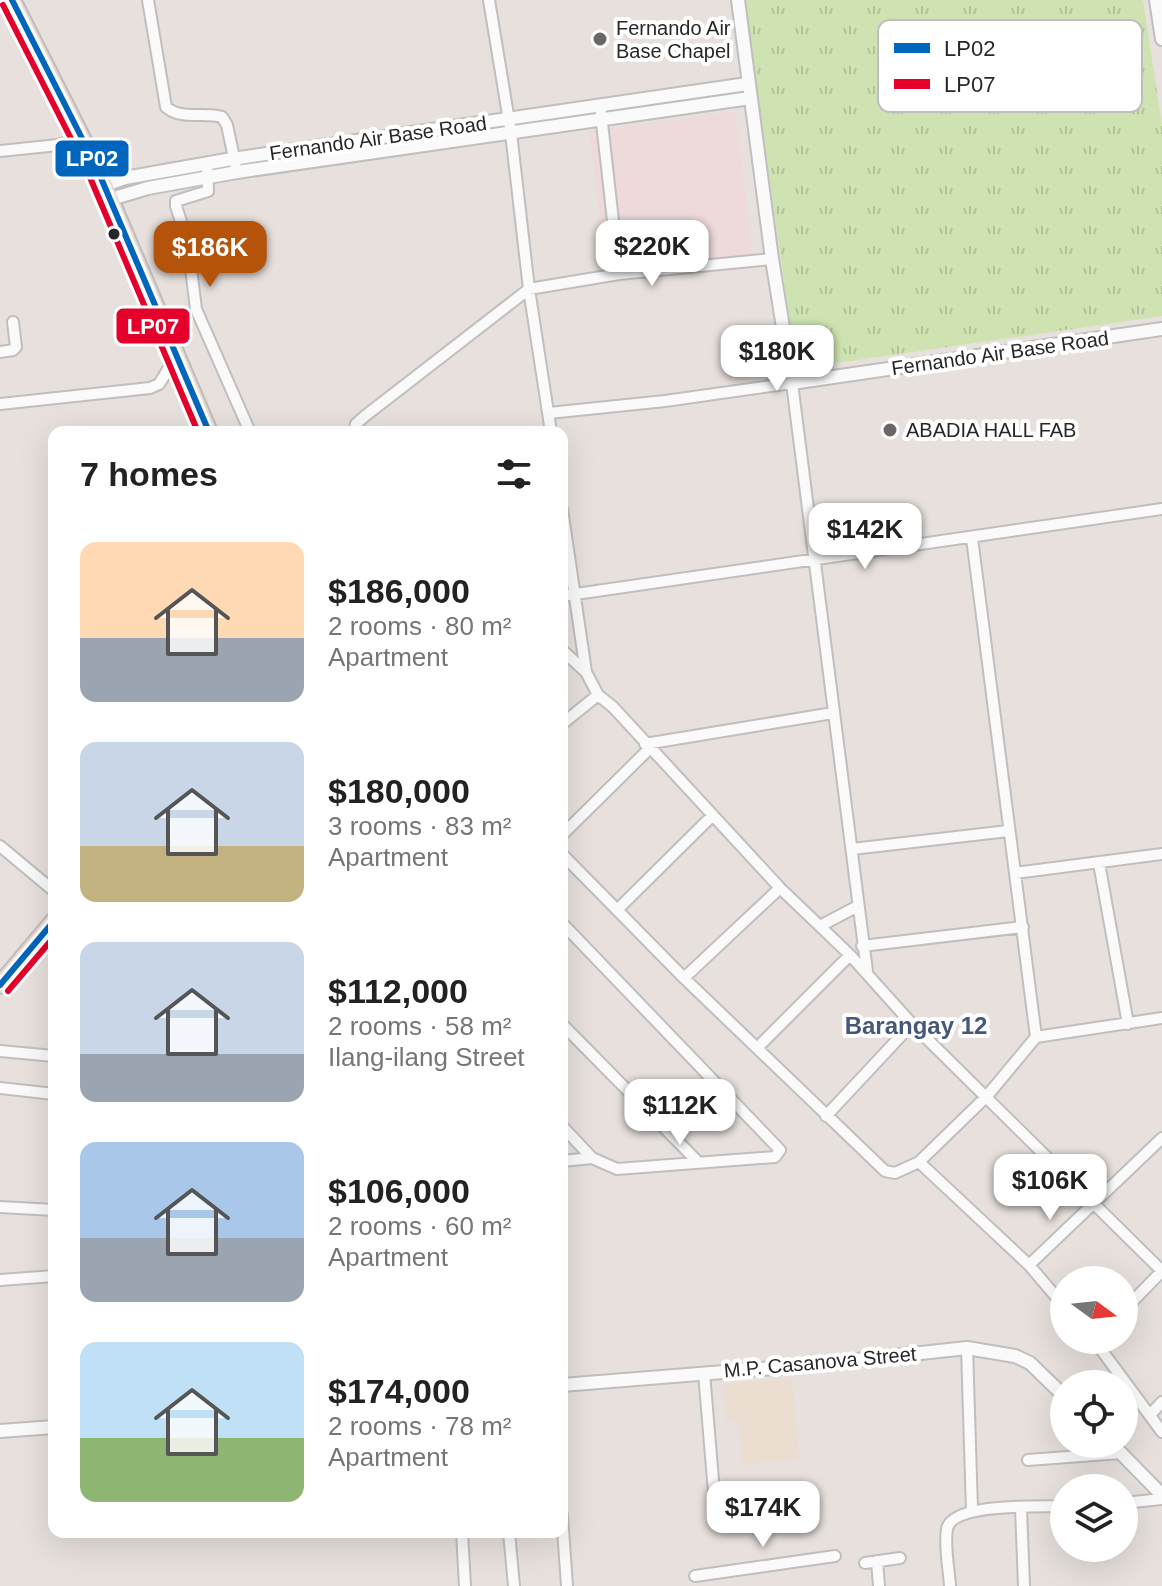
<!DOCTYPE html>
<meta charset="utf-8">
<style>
body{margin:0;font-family:Arial,sans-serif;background:#f2f2f2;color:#222;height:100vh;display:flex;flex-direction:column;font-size:30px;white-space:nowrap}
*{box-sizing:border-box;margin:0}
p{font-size:26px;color:#767676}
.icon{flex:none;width:44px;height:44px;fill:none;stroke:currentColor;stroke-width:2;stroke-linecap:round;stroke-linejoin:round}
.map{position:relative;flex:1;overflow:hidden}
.panel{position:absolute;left:48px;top:426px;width:520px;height:1112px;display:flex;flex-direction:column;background:#fff;border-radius:16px;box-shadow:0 8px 32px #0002}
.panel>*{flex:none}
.needle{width:52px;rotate:105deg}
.fabs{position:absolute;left:1050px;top:1266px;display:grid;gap:16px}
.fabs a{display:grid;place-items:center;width:88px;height:88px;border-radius:50%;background:#fff;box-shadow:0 8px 32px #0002;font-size:40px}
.price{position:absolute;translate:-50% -68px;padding:0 18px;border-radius:16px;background:#fff;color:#222;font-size:26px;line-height:52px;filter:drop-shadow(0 2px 4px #0008)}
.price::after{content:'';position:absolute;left:50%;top:48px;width:24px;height:18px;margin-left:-12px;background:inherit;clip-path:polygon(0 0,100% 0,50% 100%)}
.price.active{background:#b45309;color:#fff}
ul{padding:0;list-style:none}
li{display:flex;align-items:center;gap:24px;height:200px;padding:0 32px}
li span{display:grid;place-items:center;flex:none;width:224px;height:160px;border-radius:16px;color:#555}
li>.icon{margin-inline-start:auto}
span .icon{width:96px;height:96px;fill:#fffc;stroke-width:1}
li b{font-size:34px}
h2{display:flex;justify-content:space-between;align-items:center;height:96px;padding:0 32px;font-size:34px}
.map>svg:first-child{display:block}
.education{fill:#ebddcf}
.medical{fill:#eed9db}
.grass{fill:url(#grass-tufts)}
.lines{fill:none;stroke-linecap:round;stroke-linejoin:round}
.minor-casing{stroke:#c0bebe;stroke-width:14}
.tertiary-casing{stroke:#c0bebe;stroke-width:16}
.trunk-casing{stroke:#bfbcbb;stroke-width:20}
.minor{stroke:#fbfafa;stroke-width:10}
.tertiary{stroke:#fbfafa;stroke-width:12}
.trunk{stroke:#e7dad2;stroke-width:16}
.bus-1-casing{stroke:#fff;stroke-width:12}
.bus-2-casing{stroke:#fff;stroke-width:12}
.bus-1{stroke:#0065bd;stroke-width:6}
.bus-2{stroke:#e4002b;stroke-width:6}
.poi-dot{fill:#6a6866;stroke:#fff;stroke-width:3}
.bus-dot{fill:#272727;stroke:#fff;stroke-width:3}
.labels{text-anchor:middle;stroke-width:8;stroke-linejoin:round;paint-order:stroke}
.poi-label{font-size:20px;fill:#272727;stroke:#fff;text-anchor:start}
.street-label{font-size:20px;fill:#272727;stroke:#fff}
.quarter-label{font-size:24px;font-weight:bold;fill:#46587a;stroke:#fff}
.key{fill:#fff;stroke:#bebebe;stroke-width:2}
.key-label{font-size:22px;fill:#272727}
.line-badge{stroke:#fff;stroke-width:3}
.badge-label{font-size:22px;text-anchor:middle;font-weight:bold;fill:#fff}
</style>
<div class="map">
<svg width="1162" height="1586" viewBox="0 0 1162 1586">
<defs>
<pattern id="grass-tufts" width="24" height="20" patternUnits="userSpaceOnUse" patternTransform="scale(2)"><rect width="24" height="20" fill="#cfe3b2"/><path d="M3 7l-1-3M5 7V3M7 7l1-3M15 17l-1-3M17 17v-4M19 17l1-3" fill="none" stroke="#b2c399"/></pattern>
</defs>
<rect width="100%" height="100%" fill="#e7e0dc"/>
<path class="education" d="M792 1378 799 1459 742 1464 739 1420 726 1421 723 1384Z"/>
<path class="medical" d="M735 112 753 257 607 275 589 131Z"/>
<path class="grass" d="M745 0H1143L1162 125V316L796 369Z"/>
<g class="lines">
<defs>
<path id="minor" d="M148 0 166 107C182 121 203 111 222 117L227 125 237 172
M489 0 511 133 529 289 551 432
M600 105 619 274
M0 151 58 145 81 138
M207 164 208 191 176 201V206L188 244 196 309 250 432
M0 352 13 350 16 347 13 322
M0 404 150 388 159 384 177 355
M549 413 665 401 792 383 867 971
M354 432 356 424 365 416 529 289 619 274 772 259
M562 509 586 672 598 695 613 707 780 888 850 955 912 1024 1162 1271
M562 596 1162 509
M562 650 586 672
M562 724 598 695
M645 744 833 713
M562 835 649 749
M0 846 54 891
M852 849 1008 831
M562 854 684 978 885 1171 895 1173 919 1162 987 1096 1036 1037 972 538
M1099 863 1128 1024
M1015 873 1162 854
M618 909 713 815
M562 923 780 1150 775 1157 617 1169 592 1158 562 1126
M820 926 858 906
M862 946 1023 927
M684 978 780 888
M562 1024 699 1163
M1036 1037 1162 1018
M757 1048 850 955
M0 1051 54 1056
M0 1088 54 1094
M826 1116 912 1024
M562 1161 592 1158
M919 1162 1029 1265 1064 1306
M0 1207 54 1210
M1029 1265 1162 1138
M0 1280 54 1276
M1124 1310 1162 1271
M1094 1340 1162 1432
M967 1348 972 1510
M704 1373 714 1492
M1150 1415 1162 1402
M1028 1460 1120 1453
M1124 1503 1162 1499
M1021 1508 1024 1586
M562 1515 567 1586
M462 1532 465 1586
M509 1532 514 1586
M877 1561 879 1586
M865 1563 900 1558
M695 1576 835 1556
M950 1586C949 1569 944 1546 947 1529 952 1502 1040 1507 1064 1506"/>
<path id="tertiary" d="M738 0 772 259 792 383 1162 329
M1156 0 1162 39
M105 185 125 178 232 159 747 84
M111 199 148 188 237 172 750 98
M562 1385 810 1365 967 1348 1015 1356 1030 1363 1064 1396
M0 1431 54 1427
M1112 1444 1162 1495"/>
<path id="trunk" d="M12 0 95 164 209 432
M0 985 54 921"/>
</defs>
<use href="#minor" class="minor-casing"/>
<use href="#tertiary" class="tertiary-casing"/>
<use href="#trunk" class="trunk-casing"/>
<use href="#minor" class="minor"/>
<use href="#tertiary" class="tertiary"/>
<use href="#trunk" class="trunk"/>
<defs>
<path id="bus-1" d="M12 0 95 164 209 432
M0 985 54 921"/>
<path id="bus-2" d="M3 5 86 168 198 432
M8 991 54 937"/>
</defs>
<use href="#bus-1" class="bus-1-casing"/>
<use href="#bus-2" class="bus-2-casing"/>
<use href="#bus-1" class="bus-1"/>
<use href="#bus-2" class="bus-2"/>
</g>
<g class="poi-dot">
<circle cx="600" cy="39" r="8"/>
<circle cx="890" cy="430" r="8"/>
</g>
<circle class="bus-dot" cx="114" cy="234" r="7"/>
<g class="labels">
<g class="poi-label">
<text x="616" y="35">Fernando Air<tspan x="616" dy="23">Base Chapel</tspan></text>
<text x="906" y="437">ABADIA HALL FAB</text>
</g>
<g class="street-label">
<text transform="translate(378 138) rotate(-8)" y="7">Fernando Air Base Road</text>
<text transform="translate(1000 353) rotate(-8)" y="7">Fernando Air Base Road</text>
<text transform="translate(820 1362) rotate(-5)" y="7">M.P. Casanova Street</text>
</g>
<g class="quarter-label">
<text x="916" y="1034">Barangay 12</text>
</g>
</g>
<rect x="878" y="20" width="264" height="92" rx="12" class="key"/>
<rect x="894" y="43" width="36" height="10" fill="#0065bd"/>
<rect x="894" y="79" width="36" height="10" fill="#e4002b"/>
<g class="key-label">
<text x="944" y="56">LP02</text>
<text x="944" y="92">LP07</text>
</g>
<g class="line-badge">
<rect x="54" y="139" width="76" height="39" rx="8" fill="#0065bd"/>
<rect x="115" y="307" width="76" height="38" rx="8" fill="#e4002b"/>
</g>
<g class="badge-label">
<text x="92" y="166">LP02</text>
<text x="153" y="334">LP07</text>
</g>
</svg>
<div class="fabs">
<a><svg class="needle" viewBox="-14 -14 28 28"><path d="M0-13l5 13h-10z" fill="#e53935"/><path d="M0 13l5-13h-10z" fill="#767676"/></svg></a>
<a><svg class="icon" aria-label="locate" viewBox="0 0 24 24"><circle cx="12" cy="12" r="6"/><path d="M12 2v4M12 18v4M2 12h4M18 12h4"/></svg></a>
<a><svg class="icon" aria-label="layers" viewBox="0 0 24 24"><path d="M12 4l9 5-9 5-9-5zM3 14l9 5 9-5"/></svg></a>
</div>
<b class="price" style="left:652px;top:288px">$220K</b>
<b class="price active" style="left:210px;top:289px">$186K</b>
<b class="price" style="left:777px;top:393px">$180K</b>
<b class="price" style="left:865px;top:571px">$142K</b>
<b class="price" style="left:680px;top:1147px">$112K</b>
<b class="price" style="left:1050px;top:1222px">$106K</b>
<b class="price" style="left:763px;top:1549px">$174K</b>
<section class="panel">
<h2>7 homes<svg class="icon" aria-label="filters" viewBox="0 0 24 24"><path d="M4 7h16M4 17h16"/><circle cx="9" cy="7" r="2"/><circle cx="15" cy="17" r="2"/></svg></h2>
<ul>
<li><span style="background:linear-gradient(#ffd9b3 60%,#9aa5b1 0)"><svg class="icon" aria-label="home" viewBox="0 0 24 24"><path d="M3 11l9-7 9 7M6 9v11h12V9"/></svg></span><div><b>$186,000</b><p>2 rooms · 80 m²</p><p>Apartment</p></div></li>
<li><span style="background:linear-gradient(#c9d6e8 65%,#c2b280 0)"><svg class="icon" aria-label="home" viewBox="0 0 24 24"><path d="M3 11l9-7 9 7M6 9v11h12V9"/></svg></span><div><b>$180,000</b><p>3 rooms · 83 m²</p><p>Apartment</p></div></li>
<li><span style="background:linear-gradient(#c9d6e8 70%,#9aa5b1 0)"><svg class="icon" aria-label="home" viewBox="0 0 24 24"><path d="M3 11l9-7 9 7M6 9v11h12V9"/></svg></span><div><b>$112,000</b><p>2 rooms · 58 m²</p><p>Ilang-ilang Street</p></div></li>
<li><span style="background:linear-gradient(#a9c7e8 60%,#9aa5b1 0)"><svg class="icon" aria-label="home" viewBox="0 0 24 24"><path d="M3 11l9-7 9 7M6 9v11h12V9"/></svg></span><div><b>$106,000</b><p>2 rooms · 60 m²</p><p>Apartment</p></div></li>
<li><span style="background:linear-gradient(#bfe0f5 60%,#8fb573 0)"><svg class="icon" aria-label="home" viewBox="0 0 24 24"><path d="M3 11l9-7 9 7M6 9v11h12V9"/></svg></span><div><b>$174,000</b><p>2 rooms · 78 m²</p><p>Apartment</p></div></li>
</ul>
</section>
</div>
